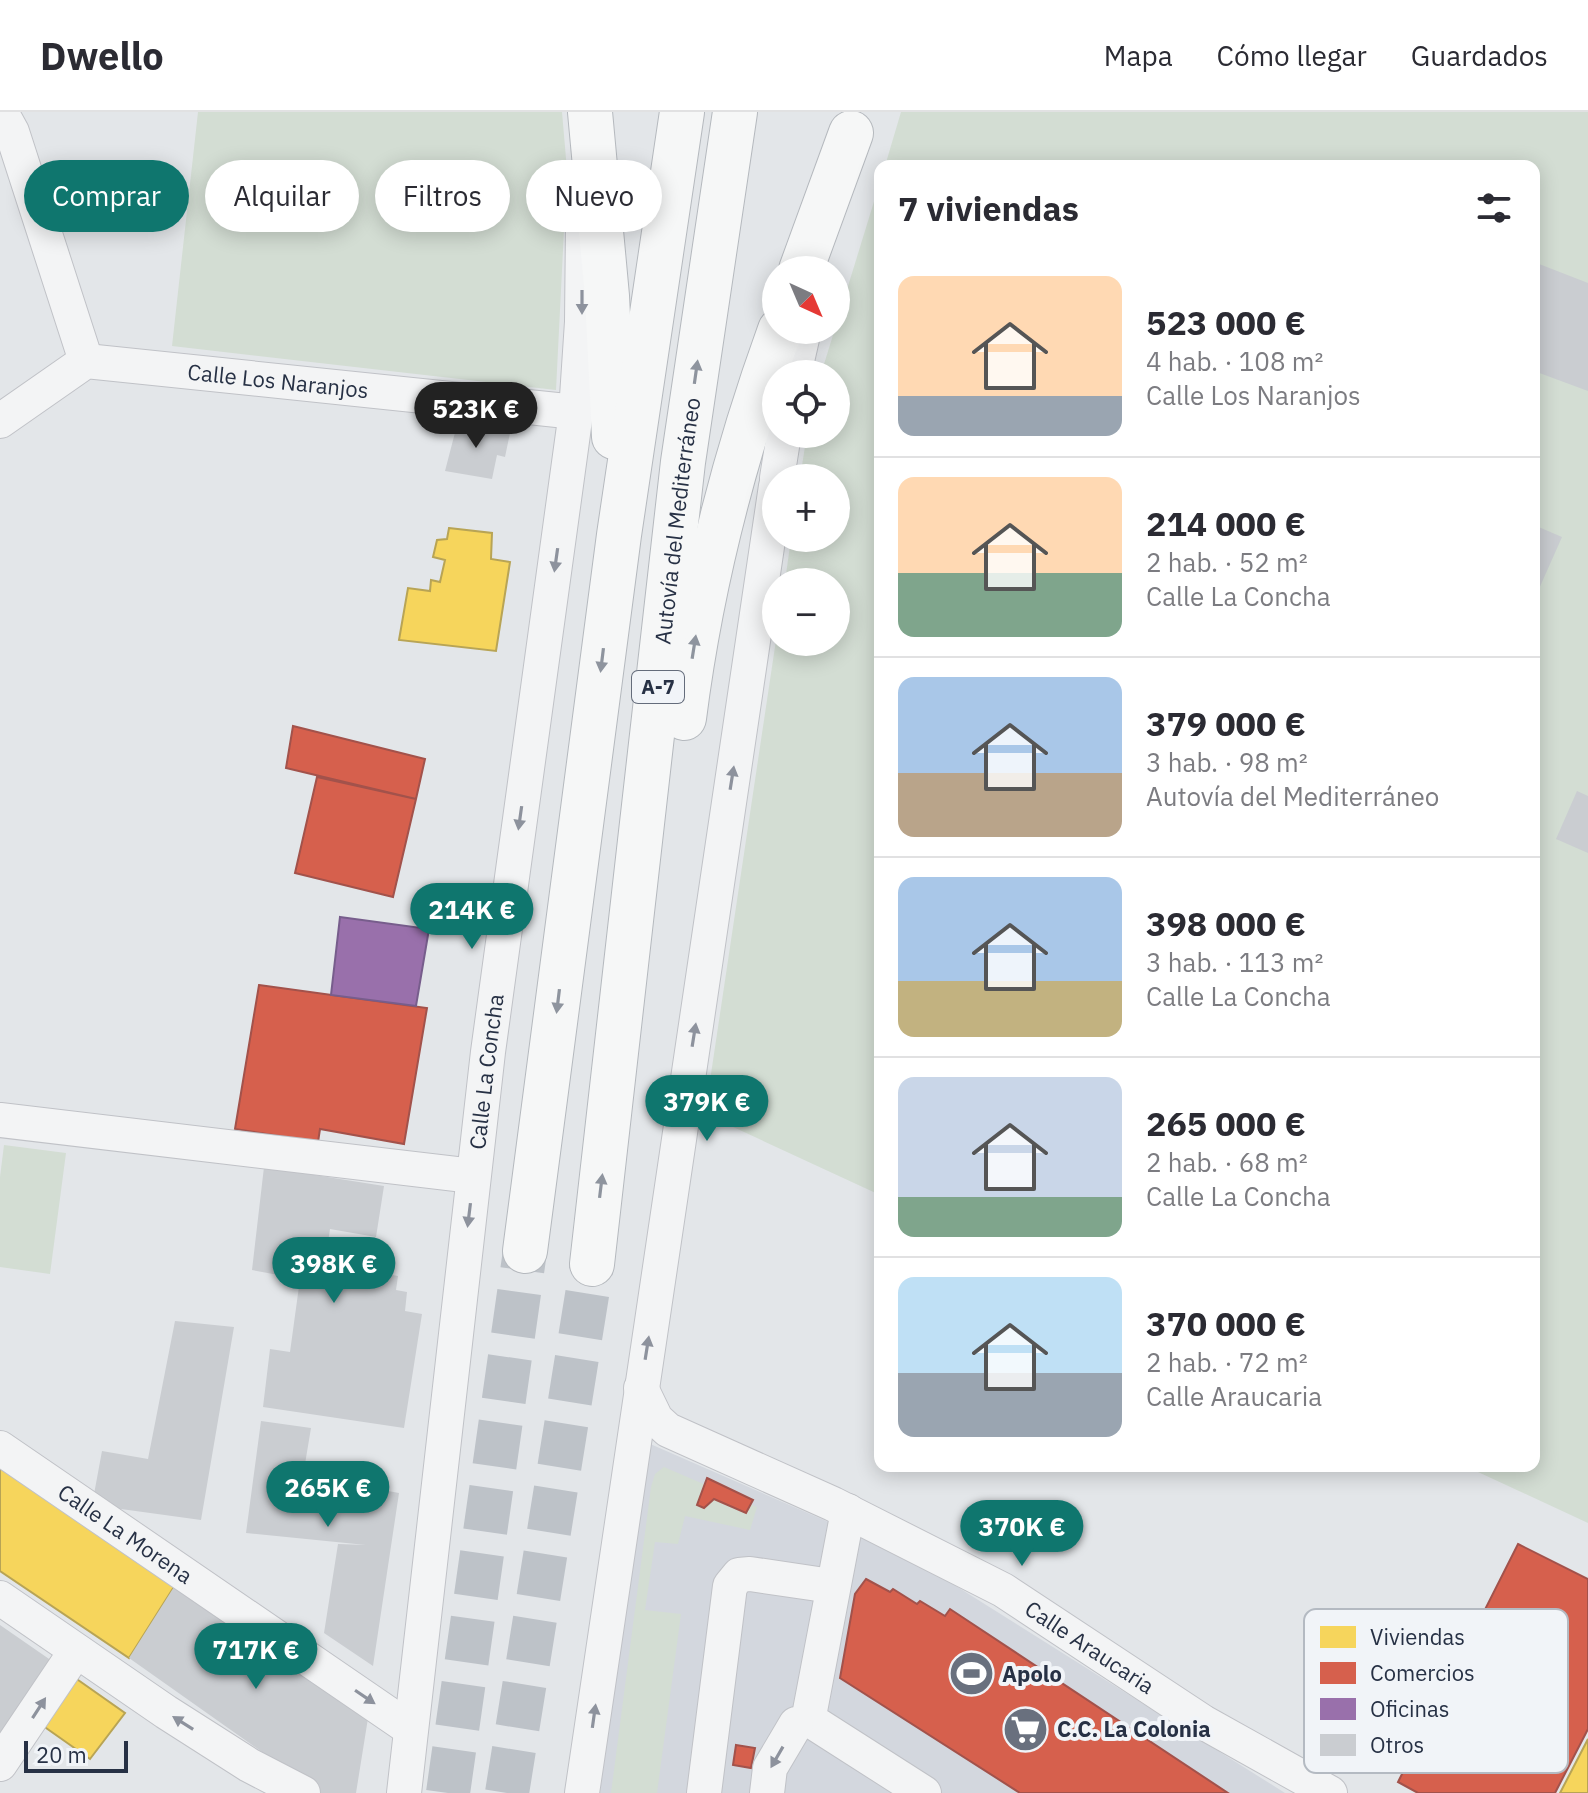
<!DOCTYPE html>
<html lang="es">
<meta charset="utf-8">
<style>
body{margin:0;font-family:"IBM Plex Sans",sans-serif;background:#f2f2f3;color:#2b2b33;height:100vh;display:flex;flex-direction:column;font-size:30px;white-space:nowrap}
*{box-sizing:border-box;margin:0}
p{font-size:26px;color:#7c7c81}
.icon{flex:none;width:44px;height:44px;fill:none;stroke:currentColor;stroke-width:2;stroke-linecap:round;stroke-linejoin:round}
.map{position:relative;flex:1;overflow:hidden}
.drawer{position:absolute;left:874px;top:48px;width:666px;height:1312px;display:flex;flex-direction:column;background:#fff;border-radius:16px;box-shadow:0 4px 20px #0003}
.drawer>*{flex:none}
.banner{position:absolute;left:24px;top:48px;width:730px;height:72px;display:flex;gap:16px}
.needle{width:52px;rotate:136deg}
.fabs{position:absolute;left:762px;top:144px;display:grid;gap:16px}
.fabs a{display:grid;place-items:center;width:88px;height:88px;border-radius:50%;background:#fff;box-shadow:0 4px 20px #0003;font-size:40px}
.scale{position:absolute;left:24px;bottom:20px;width:104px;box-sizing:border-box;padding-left:8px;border:4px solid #273145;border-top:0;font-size:22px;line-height:28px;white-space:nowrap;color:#273145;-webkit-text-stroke:6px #f1f4f8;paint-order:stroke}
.price{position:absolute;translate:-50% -68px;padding:0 18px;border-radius:28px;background:#0f766e;color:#fff;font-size:26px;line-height:52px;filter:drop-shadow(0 2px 4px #0008)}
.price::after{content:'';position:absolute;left:50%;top:48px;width:24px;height:18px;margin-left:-12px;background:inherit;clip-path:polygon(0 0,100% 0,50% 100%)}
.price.active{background:#222;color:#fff}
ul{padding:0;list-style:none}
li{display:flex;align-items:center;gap:24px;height:200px;padding:0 24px}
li+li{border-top:2px solid #e1e1e2}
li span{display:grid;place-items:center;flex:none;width:224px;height:160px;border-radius:16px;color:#555}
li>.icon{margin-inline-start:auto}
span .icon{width:96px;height:96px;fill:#fffc;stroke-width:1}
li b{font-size:34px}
h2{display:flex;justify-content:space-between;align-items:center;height:96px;padding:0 24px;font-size:34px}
.chip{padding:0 28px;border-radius:36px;background:#fff;box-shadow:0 4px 20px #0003;font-size:28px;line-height:72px}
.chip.active{background:#0f766e;color:#fff}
header{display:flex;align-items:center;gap:48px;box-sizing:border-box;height:112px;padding:0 40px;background:#fff;border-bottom:2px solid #e1e1e2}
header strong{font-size:38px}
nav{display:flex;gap:44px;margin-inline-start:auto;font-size:28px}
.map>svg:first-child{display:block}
.built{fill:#d3d7de}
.green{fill:#d3ddd3}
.homes{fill:#f6d55c;stroke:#b8a455;stroke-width:2}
.shops{fill:#d6604d;stroke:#a2524b;stroke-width:2}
.offices{fill:#9970ab;stroke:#775d8c;stroke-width:2}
.building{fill:#cacdd1}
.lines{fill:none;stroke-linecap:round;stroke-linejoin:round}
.highway-tunnel{stroke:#bdc2c8;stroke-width:44;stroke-dasharray:44 22;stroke-linecap:butt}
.minor-casing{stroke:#c0c2c7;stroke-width:36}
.highway-casing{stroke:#b5b9be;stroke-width:46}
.minor{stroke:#f3f4f5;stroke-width:34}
.highway{stroke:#f6f7f7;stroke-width:44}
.oneway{fill:#8d929d}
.oneway2{fill:#8e949e}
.labels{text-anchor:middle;stroke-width:8;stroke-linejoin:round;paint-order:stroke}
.shield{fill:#f1f4f8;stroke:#646c7b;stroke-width:2}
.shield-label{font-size:20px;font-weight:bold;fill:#273145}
.street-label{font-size:22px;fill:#273145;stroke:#f1f4f8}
.poi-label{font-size:22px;font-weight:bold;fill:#273145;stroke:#f1f4f8;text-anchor:start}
.key{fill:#f1f4f8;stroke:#b4bac2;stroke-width:2}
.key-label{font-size:22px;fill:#273145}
</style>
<header>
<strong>Dwello</strong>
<nav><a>Mapa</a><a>Cómo llegar</a><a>Guardados</a></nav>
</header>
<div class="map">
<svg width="1588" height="1681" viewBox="0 0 1588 1681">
<rect width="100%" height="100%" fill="#e3e6e9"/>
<path class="built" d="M648 1331 913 1447 1285 1681H600Z"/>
<path class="green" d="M198 0H562L567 58 556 278 172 234Z
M901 0H1588V1411L1465 1354H1534V54H885Z
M880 70V1083L705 1002 776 528 836 530V470H785L791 426H836V366H800L807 322H836V262H821Z
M4 1033 66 1041 50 1162 0 1155V1065Z
M664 1355 757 1395 750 1418 685 1404 678 1432 655 1430 645 1498 681 1502 657 1681H611L651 1375 655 1362Z"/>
<path class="homes" d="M449 416 492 421 491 447 510 450 496 539 399 528 408 476 430 479 431 468 440 470 445 448 433 445 437 428 447 427Z
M0 1346 179 1467 129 1546 0 1459Z
M71 1563 125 1601 90 1647 39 1611Z
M1588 1627V1681H1560Z"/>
<path class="shops" d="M293 614 425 647 416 687 286 656Z
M317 665 416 687 393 785 295 761Z
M259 873 427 896 404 1032 320 1017 318 1030 235 1017Z
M707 1366 753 1388 746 1401 714 1387 704 1396 697 1393Z
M1518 1432 1588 1467V1617L1555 1681H1418L1398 1670Z
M866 1467 890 1480 893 1477 917 1492 920 1489 945 1504 950 1497 1228 1681H1020L840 1566 855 1482Z
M736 1633 755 1636 751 1656 733 1653Z"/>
<path class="offices" d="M340 805 429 817 416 894 331 883Z"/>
<path class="building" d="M1534 150 1588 171V279L1534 259Z
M458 309 510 321 505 345 497 343 492 367 445 359Z
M1534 413 1562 425 1534 488Z
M1577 679 1588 684V741L1556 727Z
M264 1055 384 1074 376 1125 330 1117 325 1151 398 1164 396 1178 407 1180 405 1199 422 1202 404 1316 263 1295 270 1237 290 1240 300 1167 252 1158Z
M175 1209 234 1215 201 1408 92 1393 102 1339 148 1347Z
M261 1309 311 1316 304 1358 362 1365 361 1374 399 1381 373 1554 324 1521 338 1432 366 1433 246 1421Z
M179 1467 369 1600 356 1681H320L129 1546Z
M0 1513 52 1549 0 1626Z"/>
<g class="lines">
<path class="highway-tunnel" d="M448 1681 525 1139
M507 1681 592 1152"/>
<defs>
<g id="minor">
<path d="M1 0 12 20 86 249"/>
<path d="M794 262 804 218"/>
<path id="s1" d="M0 309 86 249 576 300"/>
<path d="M777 366 784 322"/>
<path d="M0 1008 473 1064"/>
<path id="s2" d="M641 1276 656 1307 668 1318 833 1392 1003 1478 1203 1610 1330 1681"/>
<path id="s3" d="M0 1336 409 1616"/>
<path d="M848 1399 809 1604 816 1612 924 1681"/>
<path d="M0 1486 166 1600 249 1653 303 1681"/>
<path d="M0 1652 76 1539"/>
<path id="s4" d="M404 1681 488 940 576 300 582 210 583 112"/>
<path d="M582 1681 776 374"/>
<path d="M704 1681 730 1474 739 1463 750 1462 818 1472"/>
<path d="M767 1681 770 1656 796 1612"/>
</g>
<g id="highway">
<path d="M590 0 607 184 614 325"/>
<path d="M801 158 851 21"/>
<path d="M684 606C701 472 734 345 780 218"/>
<path d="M525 1139 619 423 682 0"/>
<path id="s5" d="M592 1152 683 350 735 0"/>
</g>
</defs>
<use href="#minor" class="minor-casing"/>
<use href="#highway" class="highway-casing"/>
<use href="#minor" class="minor"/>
<use href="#highway" class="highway"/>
</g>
<defs><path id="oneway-solid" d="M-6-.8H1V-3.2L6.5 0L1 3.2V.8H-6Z" transform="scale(2)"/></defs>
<g class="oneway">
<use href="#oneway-solid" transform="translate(582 190) rotate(90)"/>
<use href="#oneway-solid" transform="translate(556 448) rotate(98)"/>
<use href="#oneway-solid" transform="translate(732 666) rotate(-81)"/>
<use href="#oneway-solid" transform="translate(520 706) rotate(98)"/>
<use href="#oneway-solid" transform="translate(694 923) rotate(-81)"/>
<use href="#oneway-solid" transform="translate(469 1103) rotate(97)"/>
<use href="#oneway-solid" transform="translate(647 1236) rotate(-81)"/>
<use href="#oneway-solid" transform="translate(365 1585) rotate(34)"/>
<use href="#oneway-solid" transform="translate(39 1596) rotate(-57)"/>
<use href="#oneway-solid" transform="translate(594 1604) rotate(-82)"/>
<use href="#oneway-solid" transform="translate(183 1611) rotate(-148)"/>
<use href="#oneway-solid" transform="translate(777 1645) rotate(120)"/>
</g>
<g class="oneway2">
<use href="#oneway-solid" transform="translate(696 260) rotate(-82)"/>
<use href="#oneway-solid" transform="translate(694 535) rotate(-81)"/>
<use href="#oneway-solid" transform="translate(602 548) rotate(97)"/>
<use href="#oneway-solid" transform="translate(558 889) rotate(97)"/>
<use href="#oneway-solid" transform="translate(601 1074) rotate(-83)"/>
</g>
<defs>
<symbol id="stadium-disc" viewBox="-11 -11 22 22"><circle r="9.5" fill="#69707e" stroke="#f1f4f8"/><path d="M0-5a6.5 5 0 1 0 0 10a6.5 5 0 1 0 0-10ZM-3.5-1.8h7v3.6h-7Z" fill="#fff"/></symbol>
<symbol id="supermarket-disc" viewBox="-11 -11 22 22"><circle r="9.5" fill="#69707e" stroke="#f1f4f8"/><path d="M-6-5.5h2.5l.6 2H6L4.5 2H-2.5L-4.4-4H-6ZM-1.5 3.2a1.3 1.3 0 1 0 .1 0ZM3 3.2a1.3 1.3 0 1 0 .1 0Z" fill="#fff"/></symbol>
</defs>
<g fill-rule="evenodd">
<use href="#stadium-disc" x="946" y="1536" width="51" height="51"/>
<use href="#supermarket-disc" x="1000" y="1592" width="51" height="51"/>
</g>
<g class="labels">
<rect class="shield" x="632" y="559" width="52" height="32" rx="6"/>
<g class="shield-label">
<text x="658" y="582">A-7</text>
</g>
<g class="street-label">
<text dy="8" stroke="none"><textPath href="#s1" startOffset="298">Calle Los Naranjos</textPath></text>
<text dy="8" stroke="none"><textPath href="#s5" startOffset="748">Autovía del Mediterráneo</textPath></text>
<text dy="8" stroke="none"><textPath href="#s4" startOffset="726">Calle La Concha</textPath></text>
<text dy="8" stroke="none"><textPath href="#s3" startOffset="152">Calle La Morena</textPath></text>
<text dy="8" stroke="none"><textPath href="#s2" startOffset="526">Calle Araucaria</textPath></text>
</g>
<g class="poi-label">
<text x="1002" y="1570">Apolo</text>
<text x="1057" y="1625">C.C. La Colonia</text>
</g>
</g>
<rect x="1304" y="1497" width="264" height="164" rx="12" class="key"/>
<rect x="1320" y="1514" width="36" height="22" fill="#f6d55c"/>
<rect x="1320" y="1550" width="36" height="22" fill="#d6604d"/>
<rect x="1320" y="1586" width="36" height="22" fill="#9970ab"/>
<rect x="1320" y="1622" width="36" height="22" fill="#cacdd1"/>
<g class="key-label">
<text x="1370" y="1533">Viviendas</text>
<text x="1370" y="1569">Comercios</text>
<text x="1370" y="1605">Oficinas</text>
<text x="1370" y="1641">Otros</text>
</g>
</svg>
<div class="fabs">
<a><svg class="needle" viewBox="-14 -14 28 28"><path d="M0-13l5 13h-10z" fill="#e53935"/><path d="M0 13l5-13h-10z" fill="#7c7c81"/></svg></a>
<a><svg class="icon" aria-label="locate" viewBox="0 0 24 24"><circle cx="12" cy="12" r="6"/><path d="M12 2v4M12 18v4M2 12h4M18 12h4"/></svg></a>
<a>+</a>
<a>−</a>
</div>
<div class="scale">20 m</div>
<b class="price active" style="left:476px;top:338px">523K €</b>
<b class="price" style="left:472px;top:839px">214K €</b>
<b class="price" style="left:707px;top:1031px">379K €</b>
<b class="price" style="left:334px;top:1193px">398K €</b>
<b class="price" style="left:328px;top:1417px">265K €</b>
<b class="price" style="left:1022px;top:1456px">370K €</b>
<b class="price" style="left:256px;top:1579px">717K €</b>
<div class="banner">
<a class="chip active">Comprar</a>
<a class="chip">Alquilar</a>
<a class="chip">Filtros</a>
<a class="chip">Nuevo</a>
</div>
<section class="drawer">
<h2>7 viviendas<svg class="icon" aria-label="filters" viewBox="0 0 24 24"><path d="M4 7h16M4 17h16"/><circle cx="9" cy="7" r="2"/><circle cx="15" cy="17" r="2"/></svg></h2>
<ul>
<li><span style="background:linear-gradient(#ffd9b3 75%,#9aa5b1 0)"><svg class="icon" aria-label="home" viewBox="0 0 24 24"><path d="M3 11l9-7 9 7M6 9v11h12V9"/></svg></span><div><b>523 000 €</b><p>4 hab. · 108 m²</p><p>Calle Los Naranjos</p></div></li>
<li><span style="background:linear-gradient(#ffd9b3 60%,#7fa58c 0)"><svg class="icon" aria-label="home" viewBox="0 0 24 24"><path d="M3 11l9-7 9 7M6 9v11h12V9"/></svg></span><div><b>214 000 €</b><p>2 hab. · 52 m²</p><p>Calle La Concha</p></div></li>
<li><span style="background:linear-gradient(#a9c7e8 60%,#b9a48a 0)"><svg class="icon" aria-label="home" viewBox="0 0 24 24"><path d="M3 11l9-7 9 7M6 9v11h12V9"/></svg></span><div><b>379 000 €</b><p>3 hab. · 98 m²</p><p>Autovía del Mediterráneo</p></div></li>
<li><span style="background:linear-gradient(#a9c7e8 65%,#c2b280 0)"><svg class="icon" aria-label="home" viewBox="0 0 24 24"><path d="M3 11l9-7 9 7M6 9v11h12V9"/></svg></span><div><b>398 000 €</b><p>3 hab. · 113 m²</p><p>Calle La Concha</p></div></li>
<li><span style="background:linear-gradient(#c9d6e8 75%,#7fa58c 0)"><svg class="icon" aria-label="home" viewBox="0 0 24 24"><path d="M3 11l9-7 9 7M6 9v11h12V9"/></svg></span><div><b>265 000 €</b><p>2 hab. · 68 m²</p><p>Calle La Concha</p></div></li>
<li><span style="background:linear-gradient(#bfe0f5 60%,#9aa5b1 0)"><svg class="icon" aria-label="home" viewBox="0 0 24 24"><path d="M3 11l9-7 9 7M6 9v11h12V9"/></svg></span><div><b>370 000 €</b><p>2 hab. · 72 m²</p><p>Calle Araucaria</p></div></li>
</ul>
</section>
</div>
